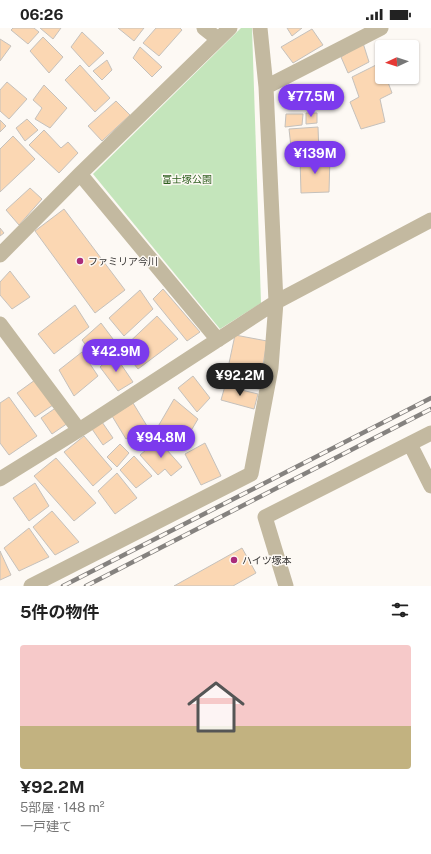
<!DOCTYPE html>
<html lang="ja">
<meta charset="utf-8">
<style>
body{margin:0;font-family:"Public Sans","Noto Sans JP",sans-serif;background:#f2f2f2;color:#222;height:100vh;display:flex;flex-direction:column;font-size:15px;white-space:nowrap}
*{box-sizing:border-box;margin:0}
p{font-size:13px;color:#767676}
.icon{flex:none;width:22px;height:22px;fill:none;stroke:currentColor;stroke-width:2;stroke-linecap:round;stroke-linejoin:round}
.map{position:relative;height:558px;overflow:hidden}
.drawer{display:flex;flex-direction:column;background:#fff;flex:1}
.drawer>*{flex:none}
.needle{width:26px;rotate:266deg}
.controls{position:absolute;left:375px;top:12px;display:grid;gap:8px}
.controls a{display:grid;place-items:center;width:44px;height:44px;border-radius:4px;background:#fff;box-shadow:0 1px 3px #0004;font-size:20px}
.price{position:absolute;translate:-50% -34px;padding:0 9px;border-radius:14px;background:#7c3aed;color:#fff;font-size:13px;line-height:26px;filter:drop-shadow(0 1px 2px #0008)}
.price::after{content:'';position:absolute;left:50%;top:24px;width:12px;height:9px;margin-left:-6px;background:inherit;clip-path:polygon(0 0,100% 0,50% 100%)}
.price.on{background:#222;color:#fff}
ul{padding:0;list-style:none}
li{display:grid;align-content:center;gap:8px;height:212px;padding:0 20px}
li+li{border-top:1px solid #e0e0e0}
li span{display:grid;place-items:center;height:124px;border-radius:4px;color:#555}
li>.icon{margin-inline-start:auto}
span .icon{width:72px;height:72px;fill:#fffc;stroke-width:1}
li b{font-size:17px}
h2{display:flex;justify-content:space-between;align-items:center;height:48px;padding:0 20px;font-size:17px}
.status{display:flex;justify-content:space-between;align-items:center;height:28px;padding:0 20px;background:#fff;direction:ltr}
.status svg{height:11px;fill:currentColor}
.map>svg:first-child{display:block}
.green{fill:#c4e5bb}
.building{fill:#fbd7b3;stroke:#c5c1bc}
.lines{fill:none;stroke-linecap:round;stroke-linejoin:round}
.street{stroke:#c3b9a0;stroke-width:15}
.rail-casing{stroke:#85827f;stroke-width:4.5}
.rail{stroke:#fdf9f4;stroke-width:3;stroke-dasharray:9;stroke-linecap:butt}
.poi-dot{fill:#aa2b7a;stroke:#fdf9f4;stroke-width:1.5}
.labels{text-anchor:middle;stroke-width:3;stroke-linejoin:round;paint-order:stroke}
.park-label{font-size:10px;fill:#2e5f1f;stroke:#fdf9f4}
.poi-label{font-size:10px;fill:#363433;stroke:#fdf9f4;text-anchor:start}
</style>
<div class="status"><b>06:26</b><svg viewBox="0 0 49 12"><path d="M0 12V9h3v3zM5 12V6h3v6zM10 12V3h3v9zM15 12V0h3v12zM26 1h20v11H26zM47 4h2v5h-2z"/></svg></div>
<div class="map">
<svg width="431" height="558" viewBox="0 0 431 558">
<rect width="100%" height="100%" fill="#fdf9f4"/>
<path class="green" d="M241 0H252L261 275 220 301 93 146Z"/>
<path class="building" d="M13 0H34L39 4 28 16 11 2Z
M40 0H61L53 11Z
M118 0H144L134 13Z
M156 0H180L182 2 159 28 143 15Z
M287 0H302L292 8Z
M312 1 323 17 293 35 281 19Z
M82 4 104 25 89 39 71 19Z
M43 9 63 29 49 45 30 23Z
M0 11 11 18 0 33Z
M363 15 369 34 348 45 341 29Z
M140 19 162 39 152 49 133 30Z
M107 32 112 42 102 52 93 43Z
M380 35 382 40V49H386L392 65 380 71 385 94 361 101 350 74 359 69 352 49Z
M80 37 110 70 95 84 65 52Z
M7 54 27 71 9 91 0 83V62Z
M44 57 67 80 50 100 35 91 42 80 33 72Z
M116 73 130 87 102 113 88 98Z
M306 85H317V95L306 96Z
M286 86H303L302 97 285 99Z
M27 91 38 102 25 113 16 100Z
M0 92 6 98 0 104Z
M318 99 319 125 292 128 289 101Z
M44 102 61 120 68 114 78 125 59 145 29 117Z
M13 108 35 131 0 164V121Z
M330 128 329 164 301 165 300 131Z
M30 160 42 171 19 197 6 182Z
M64 181 125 262 95 285 35 203Z
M0 200 4 205 0 208Z
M10 243 30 269 12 281 0 267V254Z
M163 261 200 304 187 313 153 271Z
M140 262 153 281 124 308 109 290Z
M75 277 89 299 54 326 38 306Z
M157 288 178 311 138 341 122 321Z
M101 295 116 315 96 331 82 312Z
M235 307 267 313 259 361 225 354Z
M82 324 98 348 74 368 59 342Z
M114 326 133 354 118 363 100 339Z
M193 348 210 370 197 384 178 360Z
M35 352 53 377 35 389 17 365Z
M225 358 258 366 254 381 221 372Z
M9 369 37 408 9 427 0 415V375Z
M174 371 198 391 179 423 156 402Z
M133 375 147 398 126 411 112 388Z
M57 379 68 395 52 406 41 390Z
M102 394 113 410 103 417 92 401Z
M84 408 112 441 93 458 64 424Z
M158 412 182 439 171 448 165 441 158 447 140 427Z
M205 415 221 448 201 457 185 426Z
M120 416 129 425 117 439 107 429Z
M134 428 152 448 136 460 120 442Z
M56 430 96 475 74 493 34 448Z
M117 445 137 470 115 486 98 463Z
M35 455 49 478 29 493 13 470Z
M52 483 79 514 55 527 33 499Z
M29 500 49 529 19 543 4 520Z
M242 520 256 545 233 558H174Z
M0 523 11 547 0 552Z"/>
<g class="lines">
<path class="street" d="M204 0 218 11
M266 59 381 0
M80 146 218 312
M0 227 80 146 230 0
M0 296 79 402
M410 416 431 458
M0 451 79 402 276 274 431 192
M31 558 251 446 271 340 276 274 266 59 260 0
M286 558 265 489 431 405"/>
<defs>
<path id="rail" d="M63 558 431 370
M86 558 431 381"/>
</defs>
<use href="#rail" class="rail-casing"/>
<use href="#rail" class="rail"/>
</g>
<g class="poi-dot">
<circle cx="80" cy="233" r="4"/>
<circle cx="234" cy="532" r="4"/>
</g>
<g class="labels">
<g class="park-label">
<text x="187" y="155">富士塚公園</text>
</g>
<g class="poi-label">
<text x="88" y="237">ファミリア今川</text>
<text x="242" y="536">ハイツ塚本</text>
</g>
</g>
</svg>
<div class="controls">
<a><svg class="needle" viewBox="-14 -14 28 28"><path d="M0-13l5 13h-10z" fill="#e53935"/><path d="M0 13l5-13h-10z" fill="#767676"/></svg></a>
</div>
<b class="price" style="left:311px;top:90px">¥77.5M</b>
<b class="price" style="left:315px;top:147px">¥139M</b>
<b class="price" style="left:116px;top:345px">¥42.9M</b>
<b class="price on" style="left:240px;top:369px">¥92.2M</b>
<b class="price" style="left:161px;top:431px">¥94.8M</b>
</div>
<section class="drawer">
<h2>5件の物件<svg class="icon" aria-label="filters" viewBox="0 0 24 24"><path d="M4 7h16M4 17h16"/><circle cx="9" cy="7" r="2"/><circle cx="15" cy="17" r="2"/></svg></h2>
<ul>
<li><span style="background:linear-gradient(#f6c9c9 65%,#c2b280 0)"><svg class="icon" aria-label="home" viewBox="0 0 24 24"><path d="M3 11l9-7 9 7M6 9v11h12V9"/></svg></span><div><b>¥92.2M</b><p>5部屋 · 148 m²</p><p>一戸建て</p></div></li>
</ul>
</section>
